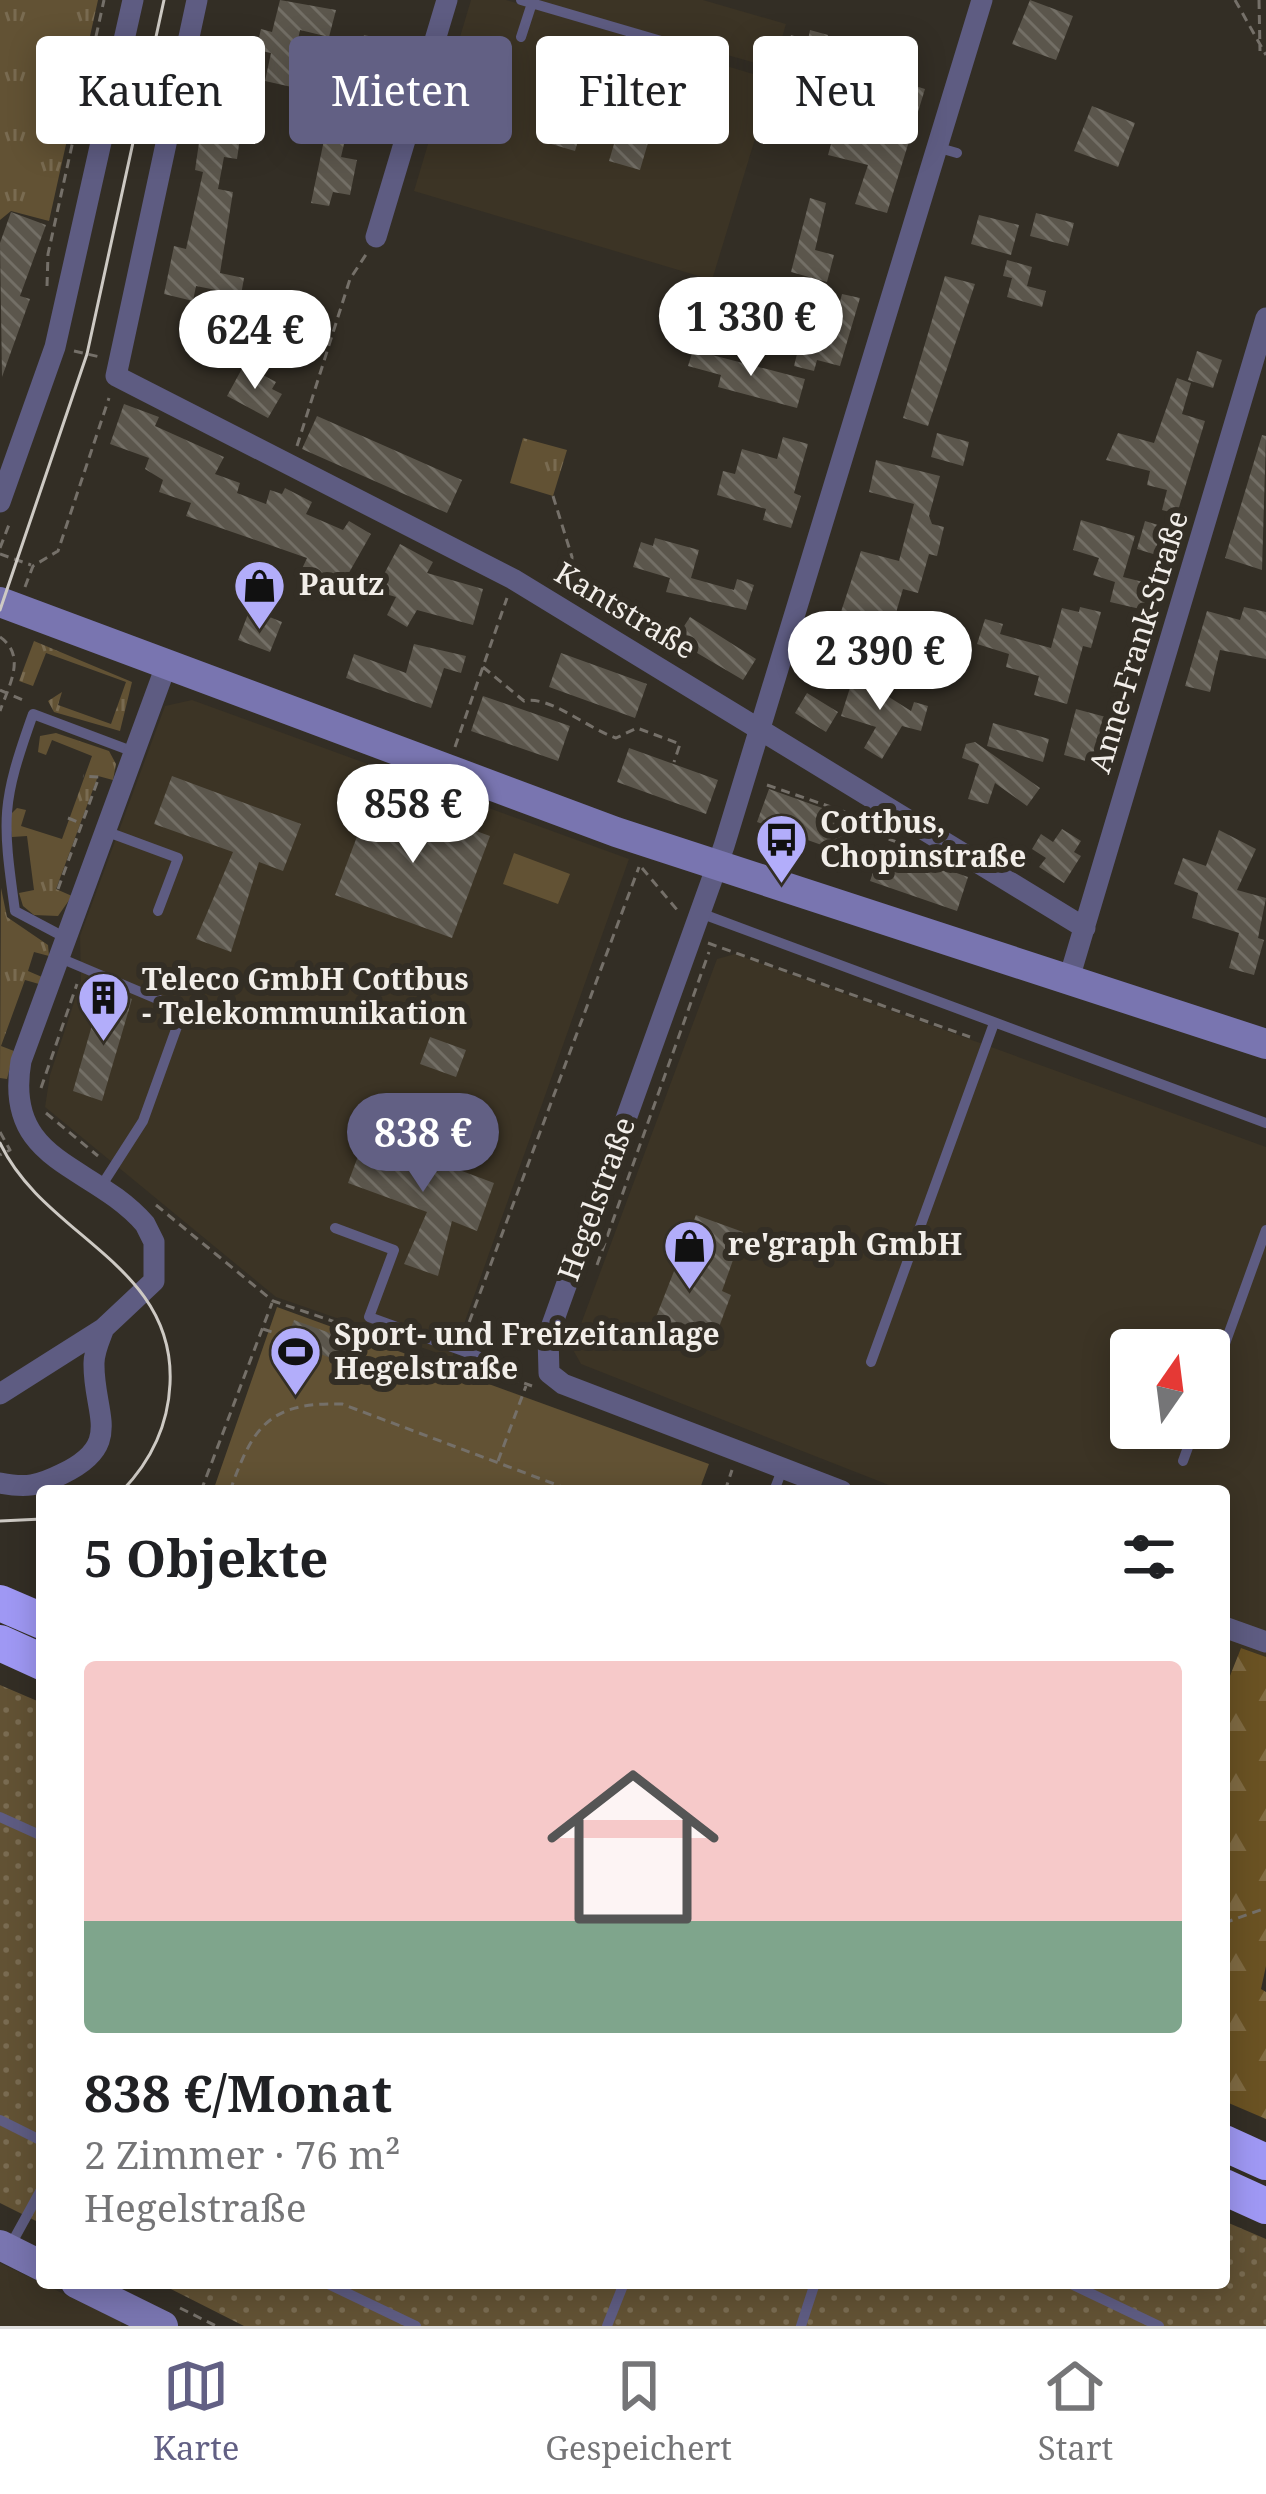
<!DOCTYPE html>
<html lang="de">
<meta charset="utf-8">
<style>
body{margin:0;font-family:"Noto Serif",serif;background:#f6f6f6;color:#202124;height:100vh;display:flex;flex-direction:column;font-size:45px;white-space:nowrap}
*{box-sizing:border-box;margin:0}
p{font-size:39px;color:#757577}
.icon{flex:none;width:66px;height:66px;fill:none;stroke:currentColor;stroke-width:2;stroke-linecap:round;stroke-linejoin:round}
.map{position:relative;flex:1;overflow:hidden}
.panel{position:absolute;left:36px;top:1485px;width:1194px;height:804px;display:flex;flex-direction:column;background:#fff;border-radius:12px;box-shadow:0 6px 30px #0003}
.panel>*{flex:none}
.top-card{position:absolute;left:36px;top:36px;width:1194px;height:108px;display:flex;gap:24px}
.needle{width:78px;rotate:14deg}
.fabs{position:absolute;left:1110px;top:1329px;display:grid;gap:24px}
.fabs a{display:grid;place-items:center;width:120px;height:120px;border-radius:12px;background:#fff;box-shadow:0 6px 30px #0003;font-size:60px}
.price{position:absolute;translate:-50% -102px;padding:0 27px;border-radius:42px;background:#fff;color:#222;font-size:39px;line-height:78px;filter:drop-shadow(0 3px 6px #0008)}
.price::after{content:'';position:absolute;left:50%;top:72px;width:36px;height:27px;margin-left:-18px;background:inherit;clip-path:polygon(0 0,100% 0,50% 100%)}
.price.current{background:#626084;color:#fff}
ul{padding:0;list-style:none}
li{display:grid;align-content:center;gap:24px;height:636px;padding:0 48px}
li+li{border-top:3px solid #e0e0e0}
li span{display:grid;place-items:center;height:372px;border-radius:12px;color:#555}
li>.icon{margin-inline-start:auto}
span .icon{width:216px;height:216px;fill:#fffc;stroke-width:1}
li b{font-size:51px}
h2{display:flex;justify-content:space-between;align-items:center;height:144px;padding:0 48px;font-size:51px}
.chip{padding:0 42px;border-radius:12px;background:#fff;box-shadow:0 6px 30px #0003;font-size:42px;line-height:108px}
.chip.current{background:#626084;color:#fff}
.tabs{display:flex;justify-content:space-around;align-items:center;height:168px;border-top:3px solid #e0e0e0;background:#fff;font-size:33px;color:#757577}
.tabs a{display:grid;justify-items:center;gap:6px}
.tabs .current{color:#626084}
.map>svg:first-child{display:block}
.built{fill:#3c3425;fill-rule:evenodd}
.grass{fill:url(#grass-tufts)}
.forest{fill:url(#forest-firs)}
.garden{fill:url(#garden-dots)}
.pitch{fill:#625234}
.building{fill:url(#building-back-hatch)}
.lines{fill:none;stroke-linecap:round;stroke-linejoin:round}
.path{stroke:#757069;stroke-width:3;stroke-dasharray:9 6;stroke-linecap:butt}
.lane{stroke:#5e5c82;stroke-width:10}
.street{stroke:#5e5c82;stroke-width:21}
.secondary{stroke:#7975b0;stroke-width:30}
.highway{stroke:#9f98f4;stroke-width:36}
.tram{stroke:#cecac4;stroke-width:3}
.labels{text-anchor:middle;stroke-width:12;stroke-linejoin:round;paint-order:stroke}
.poi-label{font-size:30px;font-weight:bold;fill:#f2eee9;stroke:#332e25;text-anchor:start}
.street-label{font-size:30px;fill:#f2eee9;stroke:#332e25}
</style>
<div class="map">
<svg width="1266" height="2326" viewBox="0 0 1266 2326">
<defs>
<pattern id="grass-tufts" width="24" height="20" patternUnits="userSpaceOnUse" patternTransform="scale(3)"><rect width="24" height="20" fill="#625234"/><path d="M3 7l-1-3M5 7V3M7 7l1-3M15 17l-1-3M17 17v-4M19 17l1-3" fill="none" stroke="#796b51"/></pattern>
<pattern id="forest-firs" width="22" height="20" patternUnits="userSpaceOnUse" patternTransform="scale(3)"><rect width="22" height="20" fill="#6a5223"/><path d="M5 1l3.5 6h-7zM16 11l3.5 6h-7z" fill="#806b43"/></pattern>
<pattern id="garden-dots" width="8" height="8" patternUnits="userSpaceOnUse" patternTransform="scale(3)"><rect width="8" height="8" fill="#625234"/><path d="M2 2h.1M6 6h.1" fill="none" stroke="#796b51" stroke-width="1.8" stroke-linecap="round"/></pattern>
<pattern id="building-back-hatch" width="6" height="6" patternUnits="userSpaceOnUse" patternTransform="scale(3)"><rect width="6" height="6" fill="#5b564c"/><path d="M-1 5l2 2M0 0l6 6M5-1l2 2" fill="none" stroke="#736f66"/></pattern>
</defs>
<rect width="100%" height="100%" fill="#332e25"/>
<path class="built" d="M471 0H506L773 80 712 280 414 191Z
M535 0H703L786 24 773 68Z
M192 700 629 859 452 1358 276 1297 45 1107 50 1075 81 981 80 936 165 706Z
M735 954 1266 1147V1657L1241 1648 1224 1691V1491H904L581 1364 572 1348 717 959ZM1131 1350H1209V1428H1131Z
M0 2263 122 2322 121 2326H0Z"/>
<path class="grass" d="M0 0H98L49 221 11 211 0 220Z
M523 438 567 450 553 496 510 483Z
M34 641 132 682 120 731 54 712 48 701 62 692 58 705 111 724 126 682 46 653 33 686 19 681Z
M56 733 109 751 116 764 113 780 98 776 56 889 72 896 58 916 34 915 23 906 19 893 34 890 27 836 12 837 9 816 17 808 26 810 21 826 62 839 92 756 52 740 46 755 38 752 40 736Z
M1 888 7 917 48 945 49 956 34 952 28 971 42 977 39 984 25 980 1 1046 14 1051 7 1079 0 1078Z"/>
<path class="forest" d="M1241 1648 1266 1657V1966L1261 1989 1266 1992V2119L1224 2101V1691Z"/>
<path class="garden" d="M0 1685 42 1703V2224L0 2203Z
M1224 2221 1266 2239V2326H244L159 2283H1224Z"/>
<path class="pitch" d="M514 853 570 874 558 904 503 884Z
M277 1307 709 1464 699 1491H213Z"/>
<path class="building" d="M280 0 336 10 329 37 300 30 291 72 323 79 318 101 304 97 305 90 265 81 271 53 256 50 261 29 272 32Z
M1030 0 1073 16 1056 60 1012 44Z
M810 30 828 35 820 69 784 59 791 35 808 40Z
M364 35 395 42 389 72 357 66Z
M604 52 638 61 628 93 673 106 664 140 650 136 640 170 609 161 619 127 585 117 575 151 541 141 551 107 538 104 548 70 595 84Z
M209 74 248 82 237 159 224 157 218 189 233 192 220 273 244 278 241 295 196 286 193 301 164 294 174 246 186 249 203 172 195 170Z
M896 80 925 89 887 213 855 204 868 165 828 155 840 111 834 109 839 90 845 92 847 86 854 103 888 111Z
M1092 106 1135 123 1118 167 1074 151Z
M324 140 344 144 341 157 357 160 350 195 333 192 329 206 311 203Z
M810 198 826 203 815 250 834 255 827 282 791 272Z
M11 212 46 225 20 296 30 299 2 377 0 243Z
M1036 213 1074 223 1068 246 1030 236Z
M979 215 1019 225 1011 255 971 244Z
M1007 260 1032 267 1027 286 1046 291 1042 307 1007 297 1012 278 1003 276Z
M945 276 975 284 928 426 903 418Z
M842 294 860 298 840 366 817 360 814 371 794 366 799 346 780 341 786 317 833 329Z
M693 350 805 379 797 408 718 387 721 375 688 366Z
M1197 351 1222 360 1213 388 1188 380Z
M244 365 276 382 272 389 282 394 268 418 227 396Z
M1177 378 1191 383 1182 414 1205 421 1177 514 1162 510 1167 490 1147 485 1150 471 1106 460 1118 433 1154 443Z
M124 404 159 417 155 426 224 457 215 474 240 483 237 493 266 504 270 490 282 494 285 488 312 502 306 514 343 530 349 521 371 534 338 592 312 585 315 576 301 571 307 558 186 516 191 503 159 492 163 480 145 469 149 458 110 444Z
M317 416 462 480 447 513 302 449Z
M937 433 969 442 963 466 931 457Z
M1262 435 1266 436 1262 570 1225 558Z
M783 437 808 444 794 493 801 496 791 528 763 520 766 509 717 495 723 471 735 474 742 449 777 459Z
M876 460 940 476 929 516 932 524 944 527 937 556 929 554 918 593 903 589 888 640 877 636 869 663 850 658 858 631 837 624 861 551 899 561 914 504 869 492Z
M1081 520 1135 536 1123 577 1155 585 1149 611 1110 602 1115 582 1093 575 1099 558 1073 550Z
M1145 521 1171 529 1163 557 1137 549Z
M655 538 699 550 691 578 734 590 737 579 754 585 746 610 666 592 670 578 633 567 641 542 653 546Z
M400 544 433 562 427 573 483 589 473 625 417 610 407 627 387 615 396 597 375 591Z
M1080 607 1101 612 1091 648 1083 646 1067 704 1034 695 1039 676 1006 667 1009 654 977 644 985 619 1003 624 1000 634 1051 648 1062 608 1079 612Z
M1244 607 1266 612V659L1220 650 1210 692 1185 686 1207 611 1240 620Z
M250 609 282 622 270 652 238 640Z
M690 617 756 659 743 680 675 640Z
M414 644 466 656 461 673 444 668 431 708 346 678 354 654 406 673Z
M561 653 647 684 635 718 549 687Z
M855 672 881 680 878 690 911 711 914 702 928 706 921 731 902 726 882 759 864 748 876 727 841 716Z
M807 693 838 712 826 732 795 713Z
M483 696 570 726 558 761 471 731Z
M1076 709 1117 720 1104 766 1064 755Z
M993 723 1049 739 1043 762 987 746Z
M975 742 1040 788 1027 806 995 783 988 804 968 799 979 764 962 758 966 744Z
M629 748 718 780 706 814 617 782Z
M172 776 301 824 283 871 259 862 231 952 196 939 233 852 154 824Z
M769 789 856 820 844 853 757 822Z
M373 794 490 836 452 938 335 895Z
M1062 829 1081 841 1074 852 1081 856 1064 883 1039 867 1046 858 1032 849 1041 834 1053 842Z
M1219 830 1256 849 1237 890 1266 898 1258 938 1264 940 1254 975 1229 968 1239 933 1192 918 1198 893 1174 884 1183 858 1206 866Z
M882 847 968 877 957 911 870 881Z
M103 987 132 999 102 1101 73 1091Z
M430 1037 466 1050 456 1077 420 1064Z
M366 1135 494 1183 477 1231 452 1221 438 1276 404 1264 427 1212 348 1183Z
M696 1215 743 1232 722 1291 731 1295 710 1351 651 1330Z
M294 1320 352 1341 344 1363 286 1341Z"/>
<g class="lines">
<path class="path" d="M1235 0 1266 55
M1259 0 1260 51
M47 286 48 254 104 0
M74 351 100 357
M297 446 350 279 367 253
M553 496 572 557 570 587
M0 548 10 522
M0 554 31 565
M25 587 33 566 58 551 109 398
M0 637C27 656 9 685 0 711
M483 667 524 701C549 695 587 728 616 738L637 728 680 744 674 762
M0 690 25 701
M455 747 507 598
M767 785 857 816 878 835 910 847
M68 818 80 823
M642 868 678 911
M58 889 99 777 83 776
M708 943 970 1037
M41 1088 77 984
M46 1113 98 1156
M0 1132 10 1150 0 1155
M156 1205 273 1301 359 1330
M597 1265 709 952
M263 1329 284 1336
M464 1336 639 867
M496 1373 532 1386
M498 1461 526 1386
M201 1491 272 1303
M230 1491C253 1426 269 1402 342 1404L573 1491
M725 1491 732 1470
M1224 1923 1266 1908
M180 2308 216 2326"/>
<path class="lane" d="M521 0 692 50
M521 37 532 3
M936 147 957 153
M105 831 178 858 158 911
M700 913 1266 1123
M66 938 15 911C2 817 1 804 33 714L134 752
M60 958 183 1010 143 1121 100 1188
M335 1228 394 1250 369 1317 488 1360
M871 1362 993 1026
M1209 1388 1266 1230
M1183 1461 1195 1428
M774 1491 782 1470
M0 1817 42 1836
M0 2120 42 2141
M9 2248 42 2188
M326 2283 416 2326
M1069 2283 1159 2326
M607 2326 624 2283
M801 2326 815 2283"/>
<path class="street" d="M197 0 116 376 513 579 1085 928
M376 237 447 0
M0 502 55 347 133 0
M1068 982 1266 318
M0 1394 104 1328 154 1281V1242L145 1224C92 1163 3 1164 21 1061L167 663
M0 1483C26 1488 38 1486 62 1474 125 1444 93 1414 94 1363 94 1351 100 1339 104 1328
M842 1491 563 1384 549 1373 548 1336 724 846 982 0
M1224 1627 1266 1642"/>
<path class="secondary" d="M0 602 616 832 1266 1044
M0 2245 42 2266
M76 2283 163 2326"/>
<path class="highway" d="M0 1603 42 1621
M0 1643 42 1662
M1224 2143 1266 2162
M1224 2187 1266 2206"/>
<path class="tram" d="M0 610 87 354 164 0
M0 1143C44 1237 176 1264 170 1384 168 1426 151 1461 122 1491
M0 1521 42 1519"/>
</g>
<defs>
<symbol id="shop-pin" viewBox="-11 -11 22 30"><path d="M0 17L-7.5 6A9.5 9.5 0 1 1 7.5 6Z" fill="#b2adfa" stroke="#332e25"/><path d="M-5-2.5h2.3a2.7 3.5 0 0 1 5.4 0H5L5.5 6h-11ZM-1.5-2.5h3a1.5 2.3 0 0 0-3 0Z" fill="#111"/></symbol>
<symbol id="bus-pin" viewBox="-11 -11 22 30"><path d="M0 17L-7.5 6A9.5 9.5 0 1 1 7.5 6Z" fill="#b2adfa" stroke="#332e25"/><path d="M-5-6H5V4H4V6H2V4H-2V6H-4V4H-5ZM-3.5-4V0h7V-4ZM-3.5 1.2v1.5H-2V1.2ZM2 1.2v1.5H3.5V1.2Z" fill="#111"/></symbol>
<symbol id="building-pin" viewBox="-11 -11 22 30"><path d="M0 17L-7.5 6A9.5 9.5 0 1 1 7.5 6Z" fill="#b2adfa" stroke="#332e25"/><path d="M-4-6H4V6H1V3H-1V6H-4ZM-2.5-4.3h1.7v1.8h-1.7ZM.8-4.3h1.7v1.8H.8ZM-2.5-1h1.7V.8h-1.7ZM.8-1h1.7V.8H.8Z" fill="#111"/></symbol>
<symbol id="stadium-pin" viewBox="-11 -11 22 30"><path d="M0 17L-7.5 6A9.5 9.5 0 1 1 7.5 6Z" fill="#b2adfa" stroke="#332e25"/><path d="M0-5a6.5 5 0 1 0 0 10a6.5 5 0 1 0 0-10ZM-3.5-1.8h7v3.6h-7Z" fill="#111"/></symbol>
</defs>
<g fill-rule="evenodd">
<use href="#shop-pin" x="230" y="556" width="59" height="81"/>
<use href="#bus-pin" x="752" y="810" width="59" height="81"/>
<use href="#building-pin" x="74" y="968" width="59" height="81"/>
<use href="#shop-pin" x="660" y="1216" width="59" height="81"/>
<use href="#stadium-pin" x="266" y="1322" width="59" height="81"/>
</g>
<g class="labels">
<g class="poi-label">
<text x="299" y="595">Pautz</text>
<text x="820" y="833">Cottbus,<tspan x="820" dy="34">Chopinstraße</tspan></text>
<text x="142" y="990">Teleco GmbH Cottbus<tspan x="142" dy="34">- Telekommunikation</tspan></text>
<text x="728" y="1255">re'graph GmbH</text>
<text x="334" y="1345">Sport- und Freizeitanlage<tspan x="334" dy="34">Hegelstraße</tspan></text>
</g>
<g class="street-label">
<text transform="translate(625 611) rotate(31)" y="10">Kantstraße</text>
<text transform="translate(1139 642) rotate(-73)" y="10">Anne-Frank-Straße</text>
<text transform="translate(597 1199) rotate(-70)" y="10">Hegelstraße</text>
</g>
</g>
</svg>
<div class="fabs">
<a><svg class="needle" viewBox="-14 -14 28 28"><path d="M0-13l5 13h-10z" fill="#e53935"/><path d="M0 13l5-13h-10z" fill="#757577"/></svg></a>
</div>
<b class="price" style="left:751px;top:379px">1 330 €</b>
<b class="price" style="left:255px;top:392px">624 €</b>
<b class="price" style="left:880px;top:713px">2 390 €</b>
<b class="price" style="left:413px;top:866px">858 €</b>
<b class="price current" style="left:423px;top:1195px">838 €</b>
<div class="top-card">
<a class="chip">Kaufen</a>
<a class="chip current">Mieten</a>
<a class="chip">Filter</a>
<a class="chip">Neu</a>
</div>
<section class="panel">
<h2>5 Objekte<svg class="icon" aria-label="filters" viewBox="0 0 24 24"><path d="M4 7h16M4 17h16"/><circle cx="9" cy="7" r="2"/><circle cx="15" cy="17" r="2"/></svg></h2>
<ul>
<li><span style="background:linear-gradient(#f6c9c9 70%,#7fa58c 0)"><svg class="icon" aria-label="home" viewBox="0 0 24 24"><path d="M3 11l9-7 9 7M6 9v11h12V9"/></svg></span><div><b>838 €/Monat</b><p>2 Zimmer · 76 m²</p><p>Hegelstraße</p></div></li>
</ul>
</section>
</div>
<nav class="tabs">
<a class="current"><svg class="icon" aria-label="map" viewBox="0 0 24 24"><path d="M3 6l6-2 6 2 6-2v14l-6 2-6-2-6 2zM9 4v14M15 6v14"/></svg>Karte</a>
<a><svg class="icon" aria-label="saved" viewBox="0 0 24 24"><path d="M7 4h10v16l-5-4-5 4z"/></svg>Gespeichert</a>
<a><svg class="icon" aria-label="home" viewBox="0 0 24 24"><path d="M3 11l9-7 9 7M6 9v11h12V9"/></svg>Start</a>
</nav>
